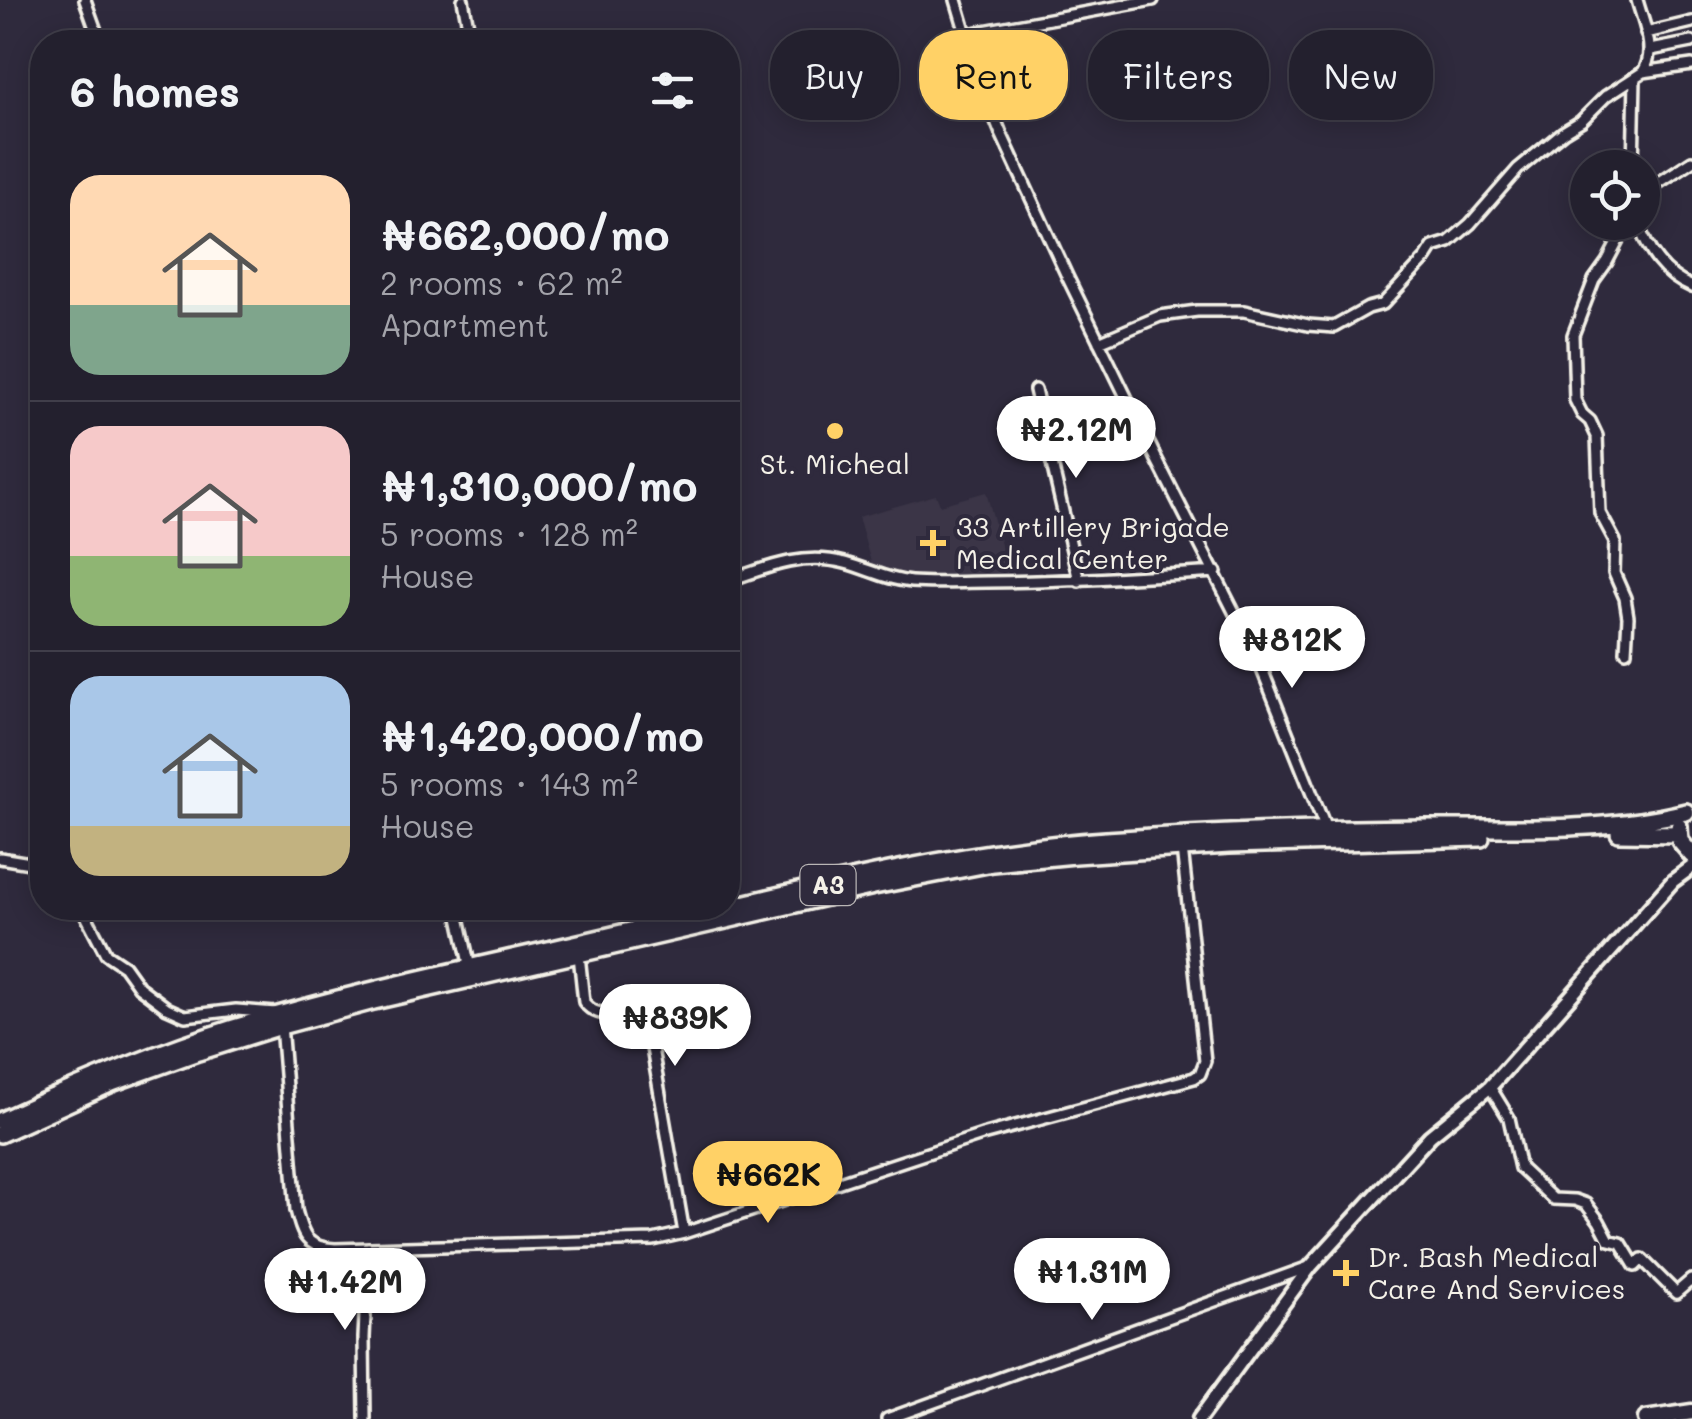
<!DOCTYPE html>
<meta charset="utf-8">
<style>
body{margin:0;font-family:Mali,sans-serif;background:#2b2836;color:#f1f3f6;height:100vh;display:flex;flex-direction:column;font-size:38px;white-space:nowrap}
*{box-sizing:border-box;margin:0}
p{font-size:32px;color:#a3a3aa}
.icon{flex:none;width:55px;height:55px;fill:none;stroke:currentColor;stroke-width:2;stroke-linecap:round;stroke-linejoin:round}
.map{position:relative;flex:1;overflow:hidden}
.side{position:absolute;left:30px;top:30px;width:710px;height:890px;display:flex;flex-direction:column;background:#23202e;border-radius:40px;box-shadow:0 5px 25px #0003,0 0 0 2px #403e4a}
.side>*{flex:none}
.guide{position:absolute;left:770px;top:30px;width:770px;height:90px;display:flex;gap:20px}
.buttons{position:absolute;left:1570px;top:150px;display:grid;gap:20px}
.buttons a{display:grid;place-items:center;width:90px;height:90px;border-radius:50%;background:#23202e;box-shadow:0 5px 25px #0003,0 0 0 2px #403e4a;font-size:50px}
.price{position:absolute;translate:-50% -85px;padding:0 22px;border-radius:35px;background:#fff;color:#222;font-size:32px;line-height:65px;filter:drop-shadow(0 2px 5px #0008)}
.price::after{content:'';position:absolute;left:50%;top:60px;width:30px;height:22px;margin-left:-15px;background:inherit;clip-path:polygon(0 0,100% 0,50% 100%)}
.price.active{background:#ffd166;color:#111}
ul{padding:0;list-style:none}
li{display:flex;align-items:center;gap:30px;height:250px;padding:0 40px}
li+li{border-top:2px solid #403e4a}
li span{display:grid;place-items:center;flex:none;width:280px;height:200px;border-radius:30px;color:#555}
li>.icon{margin-inline-start:auto}
span .icon{width:120px;height:120px;fill:#fffc;stroke-width:1}
li b{font-size:42px}
h2{display:flex;justify-content:space-between;align-items:center;height:120px;padding:0 40px;font-size:42px}
.chip{padding:0 35px;border-radius:40px;background:#23202e;box-shadow:0 5px 25px #0003,0 0 0 2px #403e4a;font-size:35px;line-height:90px}
.chip.active{background:#ffd166;color:#111}
.map>svg:first-child{display:block}
.built{fill:#3b3647}
.lines{fill:none;stroke-linecap:round;stroke-linejoin:round}
.street-casing{stroke:#f4f1e8;stroke-width:16}
.secondary-casing{stroke:#f4f1e8;stroke-width:19}
.primary-casing{stroke:#f4f1e8;stroke-width:21}
.highway-casing{stroke:#f4f1e8;stroke-width:22}
.street{stroke:#2f2a3d;stroke-width:9}
.secondary{stroke:#2f2a3d;stroke-width:11}
.primary{stroke:#2f2a3d;stroke-width:14}
.highway{stroke:#2f2a3d;stroke-width:15}
.poi-dot{fill:#ffd166;stroke:#2f2a3d;stroke-width:4}
.labels{text-anchor:middle;stroke-width:8;stroke-linejoin:round;paint-order:stroke}
.shield{fill:#2f2a3d;stroke:#b9b5b5;stroke-width:2.5}
.shield-label{font-size:25px;font-weight:bold;fill:#f4f1e8}
.poi-label{font-size:28px;fill:#f4f1e8;stroke:#2f2a3d;text-anchor:start}
</style>
<div class="map">
<svg width="1692" height="1419" viewBox="0 0 1692 1419">
<rect width="100%" height="100%" fill="#2f2a3d"/>
<filter id="ink" filterUnits="userSpaceOnUse"><feTurbulence type="fractalNoise" baseFrequency=".01" numOctaves="2"/><feDisplacementMap in="SourceGraphic" scale="20" xChannelSelector="R" yChannelSelector="G"/><feConvolveMatrix kernelMatrix="1 2 1 2 8 2 1 2 1" color-interpolation-filters="sRGB"/></filter>
<g filter="url(#ink)">
<path class="built" d="M986 492 1010 577 905 579 873 569 858 517 936 495 940 505Z"/>
<g class="lines">
<defs>
<path id="street" d="M85 0 100 42
M463 0 471 42
M956 0 981 84 1000 131 1067 276 1156 458 1257 657 1326 829
M1646 33 1692 22
M967 34 1153 0
M1651 50 1692 42
M1643 72 1692 65
M1633 168 1635 78
M1642 198 1652 187 1692 161
M1637 222C1648 251 1663 275 1692 287
M1099 342 1160 316 1197 311H1244L1308 325 1334 327 1368 308 1383 304 1426 258 1433 247 1449 242 1470 224 1518 169 1563 132 1581 121 1606 96 1643 72C1657 50 1643 23 1637 0
M1035 390 1079 581
M728 581C767 567 803 552 845 563 868 569 887 580 911 582 936 584 962 582 987 582 1064 581 1139 577 1216 572
M1626 651 1628 617 1625 598 1614 573 1615 541 1600 513 1597 436 1590 421 1582 414 1575 400 1573 335 1594 280 1607 262 1628 222
M0 858 42 865
M82 908 106 954 124 966 139 987 167 1008 185 1016 236 1010 276 1013
M457 908 470 968
M579 955 584 1002C601 1026 631 1002 649 1031L684 1233
M281 1025 296 1210C303 1237 306 1247 335 1249L653 1240 684 1233 982 1135 1194 1078 1200 1074 1205 1061 1182 848
M1490 1087 1509 1118 1520 1168 1553 1199 1575 1200 1586 1204 1599 1221 1609 1240 1621 1243 1635 1266 1642 1259 1676 1293 1691 1280 1692 1282
M365 1419 364 1338 368 1248
M887 1419 1309 1267"/>
<path id="secondary" d="M1199 1419 1311 1266 1430 1136 1490 1087 1673 881 1692 867"/>
<path id="primary" d="M1646 1419 1692 1412"/>
<path id="highway" d="M1679 827 1680 841 1692 855
M1619 833 1679 834
M0 1121C76 1086 153 1053 234 1028 364 988 497 963 630 931 787 894 944 851 1106 840 1213 832 1320 829 1427 828 1512 827 1602 833 1686 812
M0 1134 112 1083 198 1052 281 1026 374 1001 874 886 993 863 1075 855 1229 845 1481 838"/>
</defs>
<use href="#street" class="street-casing"/>
<use href="#secondary" class="secondary-casing"/>
<use href="#primary" class="primary-casing"/>
<use href="#highway" class="highway-casing"/>
<use href="#street" class="street"/>
<use href="#secondary" class="secondary"/>
<use href="#primary" class="primary"/>
<use href="#highway" class="highway"/>
</g>
</g>
<g class="poi-dot">
<circle cx="835" cy="431" r="10"/>
<path d="M928 528h10v10h10v10h-10v10h-10v-10h-10v-10h10z"/>
<path d="M1341 1258h10v10h10v10h-10v10h-10v-10h-10v-10h10z"/>
</g>
<g class="labels">
<rect class="shield" x="800.5" y="865" width="55" height="40" rx="8"/>
<g class="shield-label">
<text x="828" y="894">A3</text>
</g>
<g class="poi-label">
<text x="835" y="474" text-anchor="middle">St. Micheal</text>
<text x="956" y="537">33 Artillery Brigade<tspan x="956" dy="32">Medical Center</tspan></text>
<text x="1368" y="1267">Dr. Bash Medical<tspan x="1368" dy="32">Care And Services</tspan></text>
</g>
</g>
</svg>
<div class="buttons">
<a><svg class="icon" aria-label="locate" viewBox="0 0 24 24"><circle cx="12" cy="12" r="6"/><path d="M12 2v4M12 18v4M2 12h4M18 12h4"/></svg></a>
</div>
<b class="price" style="left:1076px;top:481px">₦2.12M</b>
<b class="price" style="left:1292px;top:691px">₦812K</b>
<b class="price" style="left:675px;top:1069px">₦839K</b>
<b class="price active" style="left:768px;top:1226px">₦662K</b>
<b class="price" style="left:1092px;top:1323px">₦1.31M</b>
<b class="price" style="left:345px;top:1333px">₦1.42M</b>
<div class="guide">
<a class="chip">Buy</a>
<a class="chip active">Rent</a>
<a class="chip">Filters</a>
<a class="chip">New</a>
</div>
<section class="side">
<h2>6 homes<svg class="icon" aria-label="filters" viewBox="0 0 24 24"><path d="M4 7h16M4 17h16"/><circle cx="9" cy="7" r="2"/><circle cx="15" cy="17" r="2"/></svg></h2>
<ul>
<li><span style="background:linear-gradient(#ffd9b3 65%,#7fa58c 0)"><svg class="icon" aria-label="home" viewBox="0 0 24 24"><path d="M3 11l9-7 9 7M6 9v11h12V9"/></svg></span><div><b>₦662,000/mo</b><p>2 rooms · 62 m²</p><p>Apartment</p></div></li>
<li><span style="background:linear-gradient(#f6c9c9 65%,#8fb573 0)"><svg class="icon" aria-label="home" viewBox="0 0 24 24"><path d="M3 11l9-7 9 7M6 9v11h12V9"/></svg></span><div><b>₦1,310,000/mo</b><p>5 rooms · 128 m²</p><p>House</p></div></li>
<li><span style="background:linear-gradient(#a9c7e8 75%,#c2b280 0)"><svg class="icon" aria-label="home" viewBox="0 0 24 24"><path d="M3 11l9-7 9 7M6 9v11h12V9"/></svg></span><div><b>₦1,420,000/mo</b><p>5 rooms · 143 m²</p><p>House</p></div></li>
</ul>
</section>
</div>
